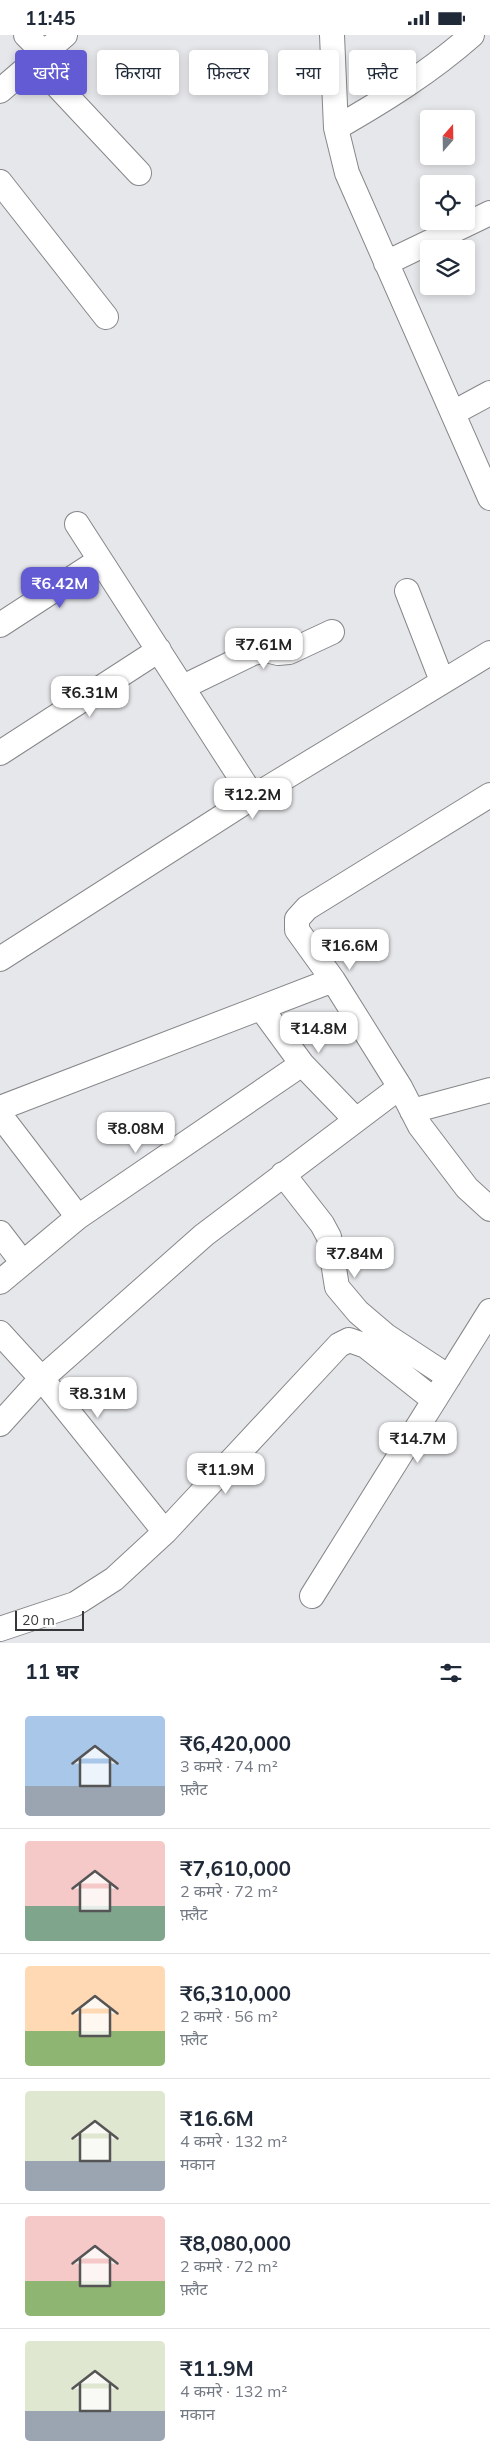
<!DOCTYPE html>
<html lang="hi">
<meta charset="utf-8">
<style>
body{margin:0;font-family:Mulish,"Noto Sans Devanagari",sans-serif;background:#f6f6f7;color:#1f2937;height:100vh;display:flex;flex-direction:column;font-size:19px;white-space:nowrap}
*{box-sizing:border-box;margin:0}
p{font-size:16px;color:#747a83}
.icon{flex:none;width:28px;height:28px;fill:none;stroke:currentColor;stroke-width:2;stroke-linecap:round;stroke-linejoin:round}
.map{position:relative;height:1608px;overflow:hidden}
.details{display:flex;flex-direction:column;background:#fff;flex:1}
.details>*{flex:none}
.hud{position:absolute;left:15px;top:15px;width:460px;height:45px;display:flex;gap:10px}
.needle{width:32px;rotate:20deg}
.fabs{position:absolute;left:420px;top:75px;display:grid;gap:10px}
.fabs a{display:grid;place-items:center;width:55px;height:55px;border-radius:5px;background:#fff;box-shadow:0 2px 8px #0003;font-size:25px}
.scale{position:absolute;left:15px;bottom:12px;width:69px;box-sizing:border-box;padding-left:5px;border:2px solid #363738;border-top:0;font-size:14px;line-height:18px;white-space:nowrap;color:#363738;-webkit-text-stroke:4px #fff;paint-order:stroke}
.price{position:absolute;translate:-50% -42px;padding:0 11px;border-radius:10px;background:#fff;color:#222;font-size:16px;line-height:32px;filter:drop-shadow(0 1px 2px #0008)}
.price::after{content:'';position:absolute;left:50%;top:30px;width:15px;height:11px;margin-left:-8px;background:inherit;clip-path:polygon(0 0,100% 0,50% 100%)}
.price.current{background:#635bd4;color:#fff}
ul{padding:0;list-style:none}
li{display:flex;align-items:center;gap:15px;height:125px;padding:0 25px}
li+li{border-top:1px solid #e0e1e3}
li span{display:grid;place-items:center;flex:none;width:140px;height:100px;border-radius:5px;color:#555}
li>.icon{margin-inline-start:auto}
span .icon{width:60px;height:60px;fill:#fffc;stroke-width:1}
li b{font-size:21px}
h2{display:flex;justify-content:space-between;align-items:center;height:60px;padding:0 25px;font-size:21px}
.tag{padding:0 18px;border-radius:5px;background:#fff;box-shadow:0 2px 8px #0003;font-size:18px;line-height:45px}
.tag.current{background:#635bd4;color:#fff}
.status{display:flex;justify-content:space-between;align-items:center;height:35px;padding:0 25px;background:#fff;direction:ltr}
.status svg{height:14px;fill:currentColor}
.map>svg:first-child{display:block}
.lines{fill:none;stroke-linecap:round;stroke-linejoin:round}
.street-casing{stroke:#86878a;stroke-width:26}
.street{stroke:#fff;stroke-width:24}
</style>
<div class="status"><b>11:45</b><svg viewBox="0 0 49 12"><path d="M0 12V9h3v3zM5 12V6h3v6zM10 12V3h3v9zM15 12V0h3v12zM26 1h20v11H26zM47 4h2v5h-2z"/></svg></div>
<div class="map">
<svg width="490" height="1608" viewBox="0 0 490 1608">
<rect width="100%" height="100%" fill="#e6e7ea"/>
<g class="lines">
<defs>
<path id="street" d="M26 0 44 18
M332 0 336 93 347 138 490 463
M34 26 139 138
M0 56 65 0
M336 93C385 65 430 37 472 0
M0 147 106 282
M386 228 490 178
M453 378 490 358
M77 489 253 762
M407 556 442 646
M0 590 100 525
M183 652 253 618 266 615 278 618 289 617 332 597
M0 718 159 615
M490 760 307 873 297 884V895L333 945 400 1052 420 1091 467 1153 490 1174
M0 924 253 762 490 618
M261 973 302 1029 356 1085
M0 1073 333 945
M412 1076 490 1055
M0 1080 78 1182
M283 1139 322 1189 329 1202 337 1252 358 1277 385 1300 449 1342
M0 1198 23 1228
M0 1247 78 1182 302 1029
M0 1298 42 1344 165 1497
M0 1389 39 1346 204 1200 400 1052
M312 1561 490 1276
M0 1594 75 1569 114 1544 165 1497 339 1310 349 1305 366 1311 434 1365"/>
</defs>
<use href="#street" class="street-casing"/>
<use href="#street" class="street"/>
</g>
</svg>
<div class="fabs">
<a><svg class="needle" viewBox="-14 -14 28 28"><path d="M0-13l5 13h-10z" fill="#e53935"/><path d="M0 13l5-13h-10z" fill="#747a83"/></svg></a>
<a><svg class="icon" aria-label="locate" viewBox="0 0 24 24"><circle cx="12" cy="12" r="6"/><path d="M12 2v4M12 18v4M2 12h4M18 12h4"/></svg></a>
<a><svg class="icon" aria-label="layers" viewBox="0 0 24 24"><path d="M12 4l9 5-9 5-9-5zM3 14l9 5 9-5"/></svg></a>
</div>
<div class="scale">20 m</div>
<b class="price current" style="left:60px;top:574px">₹6.42M</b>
<b class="price" style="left:264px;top:635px">₹7.61M</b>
<b class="price" style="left:90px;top:683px">₹6.31M</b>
<b class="price" style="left:253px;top:785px">₹12.2M</b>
<b class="price" style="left:350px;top:936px">₹16.6M</b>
<b class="price" style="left:319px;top:1019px">₹14.8M</b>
<b class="price" style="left:136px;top:1119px">₹8.08M</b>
<b class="price" style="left:355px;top:1244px">₹7.84M</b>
<b class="price" style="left:98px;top:1384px">₹8.31M</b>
<b class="price" style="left:418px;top:1429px">₹14.7M</b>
<b class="price" style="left:226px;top:1460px">₹11.9M</b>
<div class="hud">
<a class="tag current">खरीदें</a>
<a class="tag">किराया</a>
<a class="tag">फ़िल्टर</a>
<a class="tag">नया</a>
<a class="tag">फ़्लैट</a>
</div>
</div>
<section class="details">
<h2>11 घर<svg class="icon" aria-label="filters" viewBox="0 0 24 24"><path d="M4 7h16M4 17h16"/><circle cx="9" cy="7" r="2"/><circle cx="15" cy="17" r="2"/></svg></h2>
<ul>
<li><span style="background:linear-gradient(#a9c7e8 70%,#9aa5b1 0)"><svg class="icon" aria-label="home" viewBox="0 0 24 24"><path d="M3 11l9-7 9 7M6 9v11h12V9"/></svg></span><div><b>₹6,420,000</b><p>3 कमरे · 74 m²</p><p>फ़्लैट</p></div></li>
<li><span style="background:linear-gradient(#f6c9c9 65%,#7fa58c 0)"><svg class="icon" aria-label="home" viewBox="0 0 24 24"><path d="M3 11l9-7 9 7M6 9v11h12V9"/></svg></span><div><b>₹7,610,000</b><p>2 कमरे · 72 m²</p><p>फ़्लैट</p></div></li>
<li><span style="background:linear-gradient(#ffd9b3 65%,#8fb573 0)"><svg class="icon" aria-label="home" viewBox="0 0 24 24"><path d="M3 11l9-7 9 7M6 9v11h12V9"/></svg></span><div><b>₹6,310,000</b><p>2 कमरे · 56 m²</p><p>फ़्लैट</p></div></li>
<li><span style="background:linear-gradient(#dfe7d0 70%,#9aa5b1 0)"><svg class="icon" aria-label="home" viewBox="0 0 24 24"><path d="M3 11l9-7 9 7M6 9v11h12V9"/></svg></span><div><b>₹16.6M</b><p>4 कमरे · 132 m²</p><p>मकान</p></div></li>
<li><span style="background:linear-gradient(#f6c9c9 65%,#8fb573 0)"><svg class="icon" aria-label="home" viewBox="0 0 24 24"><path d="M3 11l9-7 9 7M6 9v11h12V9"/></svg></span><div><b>₹8,080,000</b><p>2 कमरे · 72 m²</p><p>फ़्लैट</p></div></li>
<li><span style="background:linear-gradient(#dfe7d0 70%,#9aa5b1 0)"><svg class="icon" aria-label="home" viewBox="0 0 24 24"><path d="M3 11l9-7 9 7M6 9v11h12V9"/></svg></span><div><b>₹11.9M</b><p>4 कमरे · 132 m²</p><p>मकान</p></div></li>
</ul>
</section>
